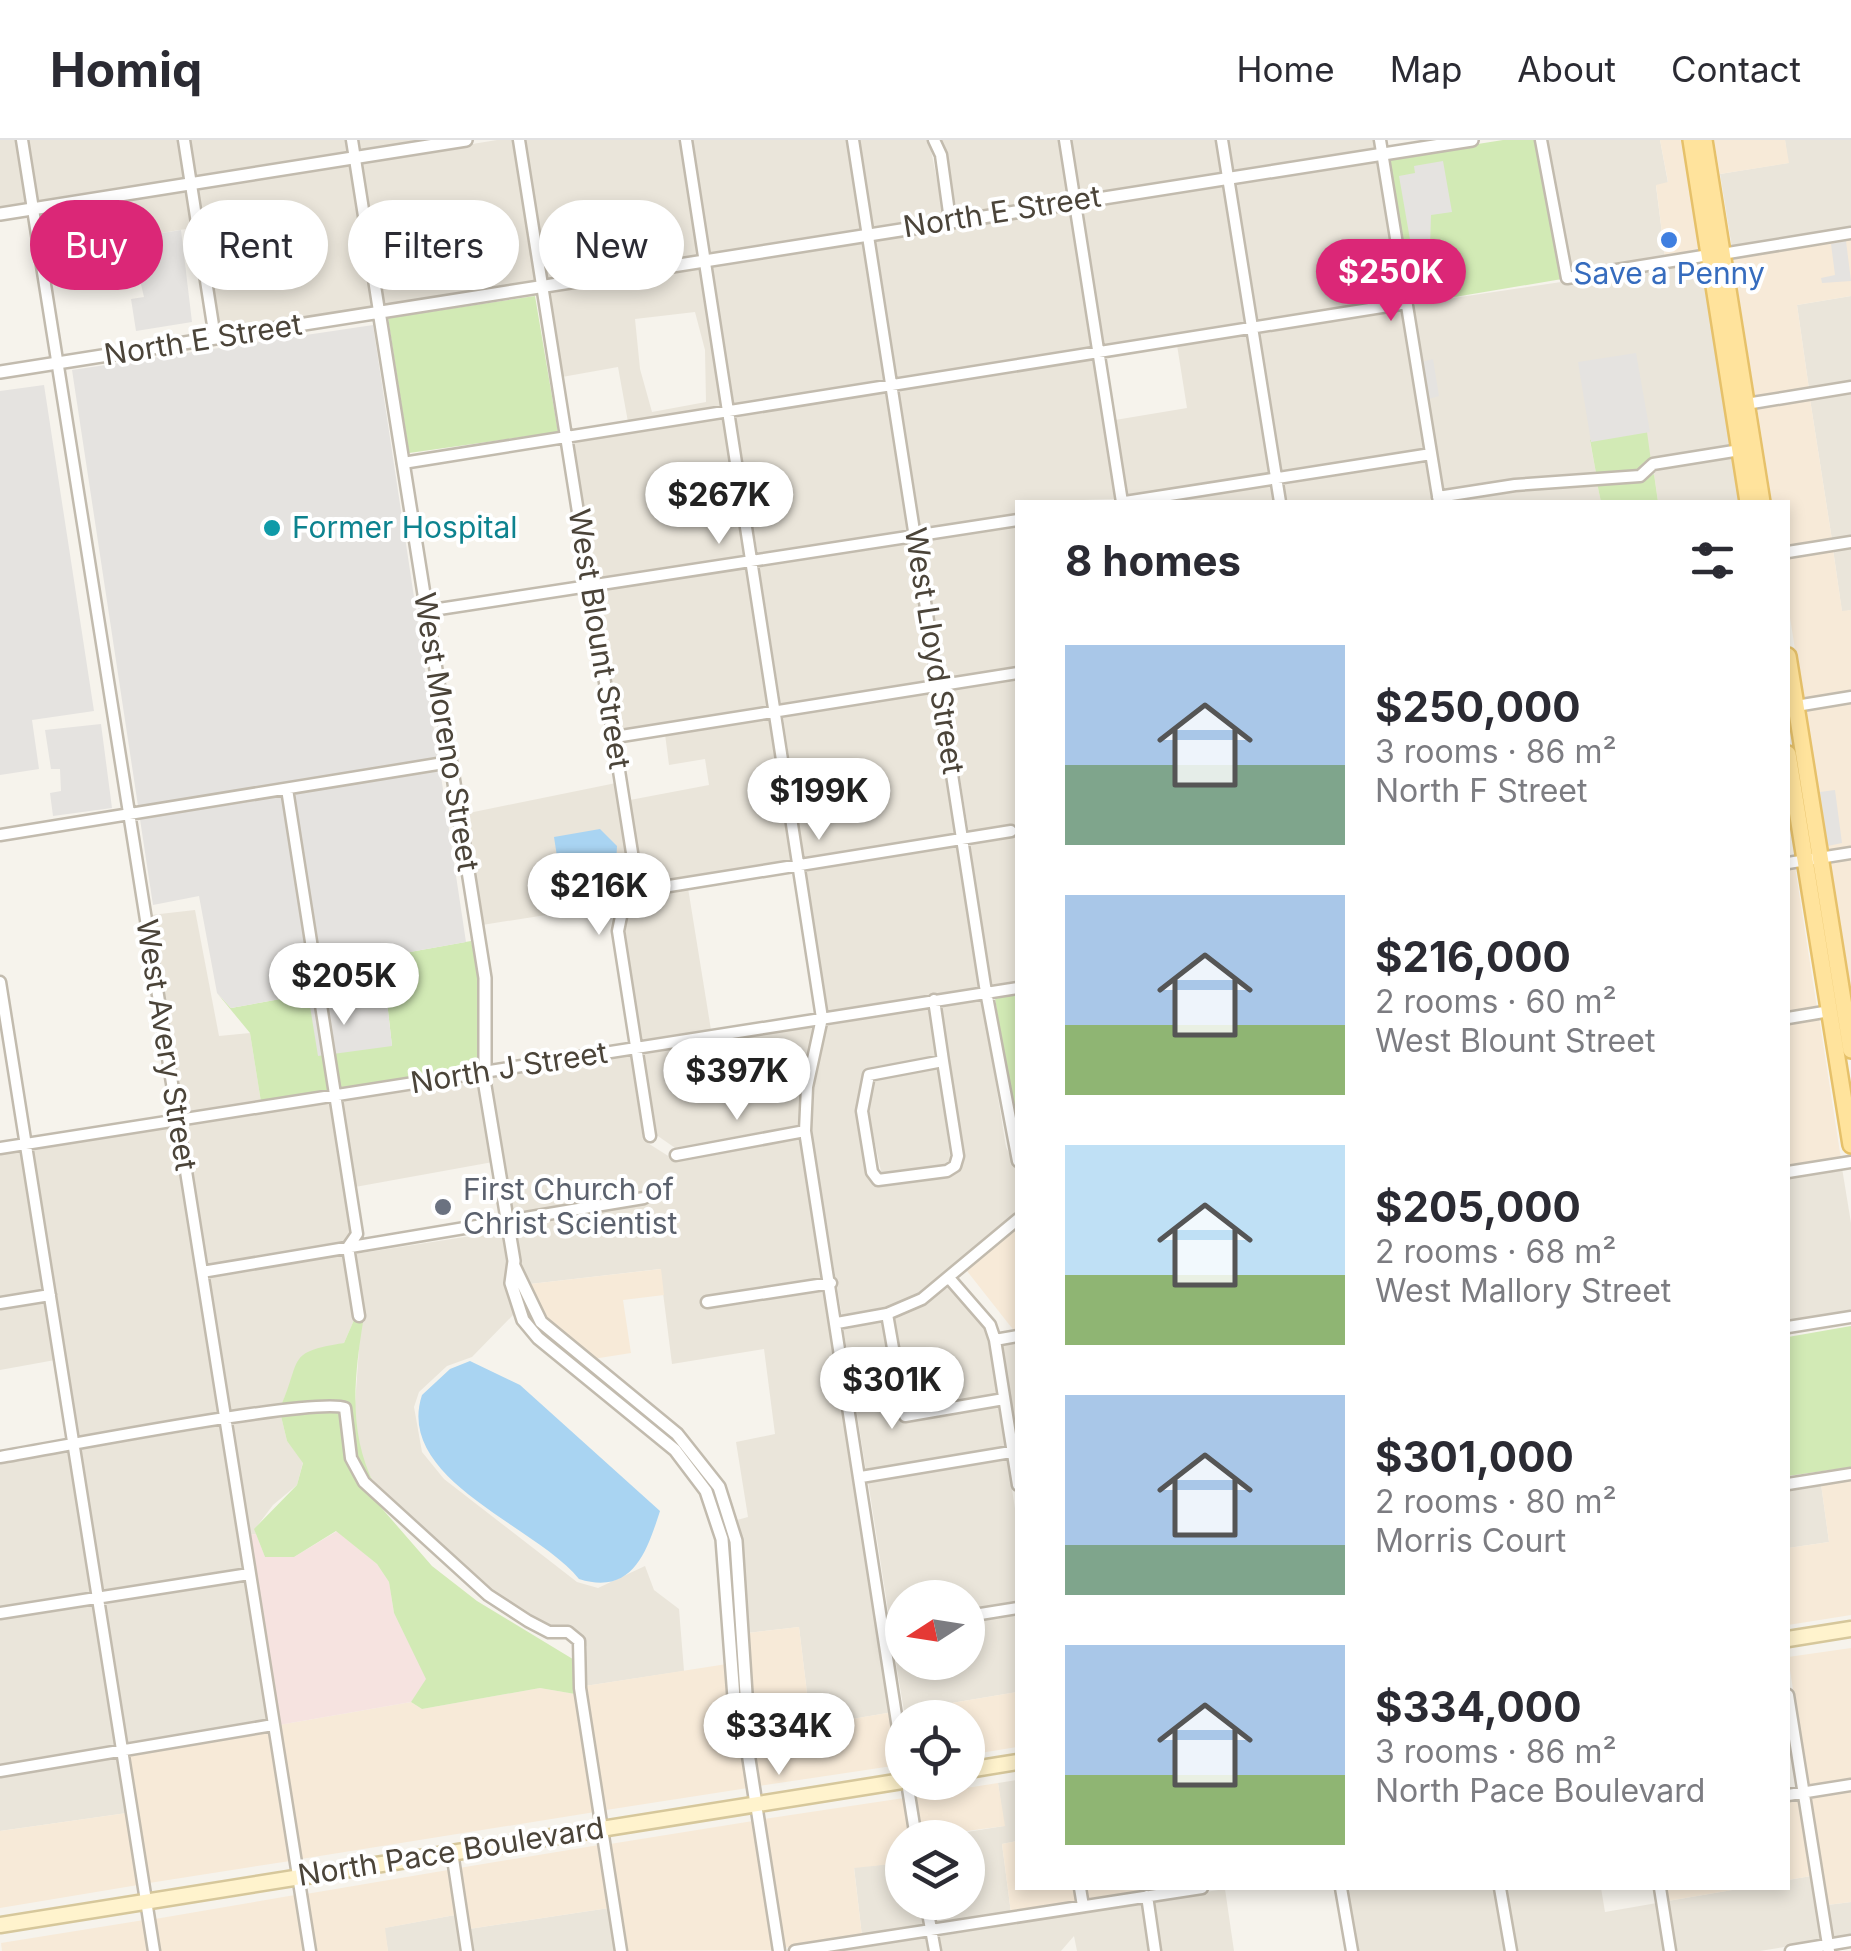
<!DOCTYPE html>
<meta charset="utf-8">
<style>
body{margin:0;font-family:Inter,sans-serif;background:#f2f2f3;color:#2b2b33;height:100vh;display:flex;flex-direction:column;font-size:38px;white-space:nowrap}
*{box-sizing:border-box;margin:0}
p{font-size:32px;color:#7c7c81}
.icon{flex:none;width:55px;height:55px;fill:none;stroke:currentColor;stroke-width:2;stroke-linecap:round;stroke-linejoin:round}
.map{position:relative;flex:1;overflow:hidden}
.sheet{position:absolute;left:1015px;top:360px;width:775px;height:1390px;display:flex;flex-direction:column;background:#fff;border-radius:0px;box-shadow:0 5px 15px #0003}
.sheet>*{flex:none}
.hud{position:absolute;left:30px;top:60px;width:835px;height:90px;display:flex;gap:20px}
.needle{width:65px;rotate:258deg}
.controls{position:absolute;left:885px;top:1440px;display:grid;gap:20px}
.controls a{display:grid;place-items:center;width:100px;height:100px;border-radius:50%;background:#fff;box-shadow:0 5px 15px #0003;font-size:50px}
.price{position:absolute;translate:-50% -85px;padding:0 22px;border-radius:35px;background:#fff;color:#222;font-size:32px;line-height:65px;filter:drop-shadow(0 2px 5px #0008)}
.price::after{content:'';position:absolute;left:50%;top:60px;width:30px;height:22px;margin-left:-15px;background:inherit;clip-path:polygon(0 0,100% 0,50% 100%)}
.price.on{background:#db2777;color:#fff}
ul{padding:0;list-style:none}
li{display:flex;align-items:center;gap:30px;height:250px;padding:0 50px}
li span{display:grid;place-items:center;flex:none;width:280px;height:200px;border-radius:0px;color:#555}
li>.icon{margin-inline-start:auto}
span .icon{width:120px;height:120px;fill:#fffc;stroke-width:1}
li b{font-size:42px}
h2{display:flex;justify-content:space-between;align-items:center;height:120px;padding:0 50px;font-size:42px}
.chip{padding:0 35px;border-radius:45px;background:#fff;box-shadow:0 5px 15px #0003;font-size:35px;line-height:90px}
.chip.on{background:#db2777;color:#fff}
header{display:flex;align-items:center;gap:60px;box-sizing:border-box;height:140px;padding:0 50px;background:#fff;border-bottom:2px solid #e1e1e2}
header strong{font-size:48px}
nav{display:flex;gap:55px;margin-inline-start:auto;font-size:35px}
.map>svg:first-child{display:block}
.residential{fill:#eae5da;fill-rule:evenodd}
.commercial{fill:#f7ead8}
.medical{fill:#f6e3e0}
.green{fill:#d2eab5}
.parking{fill:#e5e3e0}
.water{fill:#a9d4f2}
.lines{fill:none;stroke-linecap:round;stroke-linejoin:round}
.minor-casing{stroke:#c2bbae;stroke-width:15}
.tertiary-casing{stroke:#c2bbae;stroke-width:16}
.secondary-casing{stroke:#d6c79b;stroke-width:19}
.primary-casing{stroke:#e6c16a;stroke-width:20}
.minor{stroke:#fff;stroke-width:10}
.tertiary{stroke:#fff;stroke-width:11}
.secondary{stroke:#fff3cd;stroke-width:14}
.primary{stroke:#ffe39c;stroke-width:15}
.shop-dot{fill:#3f7fe0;stroke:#fff;stroke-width:4}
.culture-dot{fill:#0f9aa8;stroke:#fff;stroke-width:4}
.worship-dot{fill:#6b7280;stroke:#fff;stroke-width:4}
.labels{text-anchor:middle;stroke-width:8;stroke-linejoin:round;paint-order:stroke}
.street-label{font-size:30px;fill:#4b4439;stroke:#fff}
.shop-label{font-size:30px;fill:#366cbe;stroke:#fff}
.culture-label{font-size:30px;fill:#0d838f;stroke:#fff;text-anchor:start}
.worship-label{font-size:30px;fill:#5b616d;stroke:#fff;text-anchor:start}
</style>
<header>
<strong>Homiq</strong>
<nav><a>Home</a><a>Map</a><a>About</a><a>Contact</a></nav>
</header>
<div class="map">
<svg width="1851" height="1811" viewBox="0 0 1851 1811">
<rect width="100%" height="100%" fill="#f6f3ec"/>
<path class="residential" d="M0 0H17L27 65 0 69Z
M28 0H179L185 40 38 63Z
M190 0H346L348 14 196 38Z
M357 0H435L359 12Z
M497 0H513L536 142 384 166 361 22Z
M524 0H681L699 116 547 140Z
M692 0H848L862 90 710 114Z
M859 0H929L944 76 873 88Z
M940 0H1059L1068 57 955 75Z
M1071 0H1216L1222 32 1079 55Z
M1228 0H1375L1376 10 1233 31Z
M1547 0H1660L1668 43 1656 46 1665 117 1572 132Z
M1785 0H1851V88L1732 108 1720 34 1788 23Z
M1378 19 1401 160 1257 182 1234 40Z
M350 23 373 167 220 192 197 48Z
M1223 42 1246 184 1103 207 1081 64Z
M186 49 192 88 118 100 111 61Z
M1070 66 1093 209 897 240 874 97Z
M863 99 886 242 734 265 711 123Z
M1703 121 1732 306 1651 321 1590 301 1596 333 1443 351 1413 164Z
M700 125 723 267 628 282 618 227 562 237 548 149ZM695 172 705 210 706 262 652 272 640 229 635 179Z
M1851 156V242L1809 249 1797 165Z
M1403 169 1425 310 1281 333 1258 192Z
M1247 194 1270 335 1127 357 1115 280 1187 268 1177 205Z
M1094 218 1116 359 1018 362 1017 375 921 390 898 249Z
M887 251 910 392 758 416 735 275Z
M1851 252V397L1832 400 1810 259Z
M724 277 747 418 595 442 572 301Z
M1733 316 1740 362H1658L1654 334 1657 329Z
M1426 319 1433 362H1286L1282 343Z
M1597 343 1601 362 1444 361 1516 350Z
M1272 344 1274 362H1156Z
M1017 384V529L945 540 922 400Z
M911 401 934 542 781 566 759 426Z
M1851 406V470L1842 472 1833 409Z
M748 427 770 568 619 591 596 451Z
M1017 538V843L991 847 970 703 1017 694 1015 685 969 694 946 550Z
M935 552 958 696 804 720 783 576Z
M772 577 793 722 663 742H635L639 719 630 660 709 645 705 619 669 625 665 594Z
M616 643 628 720 616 764 482 785 464 674Z
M960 705 980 848 827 872 805 730Z
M688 748 711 890 640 902 625 802V771L632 751Z
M195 770 219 896 250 893 261 962 183 975 151 775Z
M982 858 1006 1007 1017 1031V1072L926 1151 903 1165 842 1177 811 990 812 947 828 882 929 866 937 917 872 927 862 938 857 971 867 1033 875 1044 887 1046 949 1036 961 1027 963 1015 940 864Z
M817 884 801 946 800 987 678 1010 655 994 641 912Z
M631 914 643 1000 673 1019 801 997 825 1139 702 1159V1167L826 1149 893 1572 811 1586 799 1487 748 1493 737 1380 748 1377 736 1302 775 1294 764 1209 672 1224 660 1129 530 1144 520 1125 513 1083 650 1062 649 1053 512 1073 491 936Z
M938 927 951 1023 882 1036 868 971 872 940Z
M480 938 493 1022 355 1047 341 959Z
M330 961 351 1095 346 1102 207 1126 184 984Z
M173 986 219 1277 78 1300 32 1008Z
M21 1010 44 1151 0 1158V1013Z
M1842 1028 1851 1083V1172L1788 1183V1037Z
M503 1091 509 1125 506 1144 514 1174 472 1217 447 1226 419 1252 414 1267 422 1312 444 1339 577 1442 598 1448 645 1426 654 1450 679 1469 684 1531 585 1546 587 1507 579 1492 551 1487 491 1452 375 1346 364 1325 354 1279 361 1181 365 1179 355 1114Z
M343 1113 354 1180 344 1203 336 1205 288 1249 281 1266 230 1275 208 1136Z
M949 1147 985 1187 998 1255 910 1266 894 1177Z
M45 1161 55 1220 0 1230V1168Z
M883 1180 900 1273 999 1265 1006 1308 866 1331 843 1186Z
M1017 1201V1306L1001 1204Z
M281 1276 287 1301 303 1322 297 1345 273 1365 255 1389 256 1394 249 1395 231 1284Z
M220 1286 243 1430 103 1452 80 1309Z
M69 1311 92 1454 0 1468V1322Z
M1007 1318 1017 1381V1463L968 1471V1458H902V1481L890 1483 868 1341Z
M1821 1344 1829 1402 1788 1408V1349Z
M245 1440 267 1581 127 1605 104 1461Z
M93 1463 116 1607 0 1626V1478Z
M1017 1473V1552L904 1571 891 1493 902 1491V1522H968V1481Z
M118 1616 127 1673 0 1691V1635Z
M1017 1640V1701L1002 1704 1011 1773 936 1784 932 1763 968 1762V1698L936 1697 1004 1686 998 1643Z
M902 1723V1762L921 1763 925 1786 862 1796 854 1727Z
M1811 1736 1822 1801 1760 1811H1676L1668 1761 1744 1748H1788V1740Z
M1347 1748H1495L1505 1811H1357Z
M1506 1748H1601L1605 1772 1657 1763 1664 1811H1516Z
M1225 1749 1234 1811H1161L1153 1760Z
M1142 1762 1150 1811H1077L1074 1796 1061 1811H940L938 1794Z
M1851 1762V1797L1833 1800 1827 1765Z
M609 1768 616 1811H472L469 1789Z
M455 1775 461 1811H388L384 1788Z
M927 1796 929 1811H826Z"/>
<path class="commercial" d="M1660 0H1682L1701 112 1665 117 1656 45 1668 42Z
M1714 0H1785L1789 23 1720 34Z
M1851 98V156L1797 165 1809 249 1755 258 1733 118Z
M1810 259 1832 400 1788 407V362H1772L1757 267Z
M1833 409 1842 471 1851 470V552L1803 560 1788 465V417Z
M1851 562V708L1827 712 1804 570Z
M1851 718V862H1850L1828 722Z
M1795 727 1817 868 1788 873V728Z
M1819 877 1841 1019 1788 1027V883Z
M1017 1086V1191L1015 1192 967 1131Z
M661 1129 664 1155 623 1160 631 1213 593 1219 546 1179 530 1144Z
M1851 1339V1475L1788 1485V1408L1829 1402 1821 1344Z
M799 1487 811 1586 893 1572 899 1625 759 1646 749 1586 753 1568 748 1493Z
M1851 1508V1640L1808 1647 1788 1517Z
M727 1524 729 1571 739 1591 748 1648 606 1670 585 1546Z
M540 1548 575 1554 595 1672 301 1719 279 1585 411 1562 422 1569Z
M1017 1552V1607L968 1615V1578L905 1577 904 1571Z
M269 1591 290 1721 149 1743 129 1614Z
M998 1643 1005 1686 921 1697 915 1656Z
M1851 1650V1762L1827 1765 1809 1656Z
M904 1658 910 1697 902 1698V1723L854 1728 862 1796 784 1808 764 1679Z
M1798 1658 1811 1736 1788 1740V1660Z
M127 1673 138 1745 0 1768V1691Z
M753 1681 773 1810 627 1811 610 1704Z
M1017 1701 1018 1748H1075L1077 1762 1011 1773 1002 1704Z
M599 1705 609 1768 469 1789 459 1728Z
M448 1730 455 1775 385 1788 388 1811H315L306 1754Z
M1086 1748H1171L1088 1760Z
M1666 1748H1744L1668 1761Z
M295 1755 304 1811H160L155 1779Z
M144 1780 149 1811H2L1 1803Z"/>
<path class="medical" d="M337 1391 377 1424 389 1442 394 1473 427 1539 411 1562 279 1585 249 1395 256 1394 265 1417H294Z"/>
<path class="green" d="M1503 0H1536L1562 139 1413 164 1389 18Z
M535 156 558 292 409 313 388 178Z
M1647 292 1651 321 1638 331 1596 333 1590 300Z
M1654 334 1658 362H1601L1597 343 1640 341Z
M471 801 481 848 477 925 470 930 261 962 250 893 217 853 231 868 309 854 392 906 382 817Z
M1017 855V1002L995 858Z
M354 1180 363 1182C354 1239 348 1293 375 1346L356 1317 349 1264 337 1260 281 1266C302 1218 286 1212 344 1203Z
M1851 1186V1327L1788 1336V1197Z
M338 1269 352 1334 432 1426 477 1461 576 1521 575 1554 540 1548 422 1569 411 1562 426 1539 394 1473 389 1442 377 1424 336 1391 294 1417H265L254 1389 297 1345 303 1323 287 1301 281 1276Z"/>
<path class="parking" d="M1443 21 1452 72 1431 75 1430 108 1412 111 1399 36 1415 33 1414 26Z
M181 90 192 182 136 191 131 159 144 157 130 98Z
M1846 101 1851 141 1822 143 1821 138 1835 135 1831 104Z
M373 185 466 802 382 817 392 906 318 916 308 854 231 868 217 853 199 756 153 765 72 230Z
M1636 213 1650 292 1591 302 1578 222Z
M1433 219 1439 256 1429 259 1421 222Z
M44 245 94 571 32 580 39 629 0 635V251Z
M101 584 112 668 53 676 50 653 61 651 60 629H51L45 590Z
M1835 650 1842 703 1828 706 1820 652Z"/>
<path class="water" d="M600 689 617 706 615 742 593 750 560 736 554 697Z
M470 1221 520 1245 660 1371C647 1411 633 1456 579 1439 537 1386 394 1340 422 1255L450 1229Z"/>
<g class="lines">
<defs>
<path id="minor" d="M22 0 310 1811
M184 0 215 198
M352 0 379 171
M519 0 633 719 618 791 650 996
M686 0 822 878 807 947 805 991 902 1614
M853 0 985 846 1018 1021
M934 0 941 15 950 80
M1065 0 1122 362
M1222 0 1280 362
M1380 0 1439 362
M1541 0 1567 138 1709 115
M1722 114 1851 93
M1746 264 1851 247
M403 323 1407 163
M1438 357 1515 345 1640 336 1653 324 1740 310
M1125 362 1431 314
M1788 412 1851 402
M426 471 1018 380
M1796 566 1851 557
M615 597 1018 533
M287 649 357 1094 348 1107 359 1176
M0 695 450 622
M1788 723 1851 713
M628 746 663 747 1011 691
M0 842 154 1811
M934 860 943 921
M1788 878 1830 871
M943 921 958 1016 955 1026 947 1031 878 1040 872 1032 862 971 869 935Z
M0 1008 1018 848
M676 1015 805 991
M1788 1032 1851 1022
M202 1132 644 1058
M950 1139 990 1185 995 1200 1018 1345
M707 1162 831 1143
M0 1163 50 1155
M887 1174 905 1276 1004 1259
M837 1183 887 1174 922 1159 1018 1079
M1788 1187 1851 1177
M995 1200 1018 1196
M0 1317C50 1309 318 1256 345 1268L351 1318 364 1342 488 1455 528 1481 549 1492H568L579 1501 580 1548 621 1811
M861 1337 1017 1311
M1788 1344 1851 1334
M0 1473 249 1434
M968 1476 1018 1468
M885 1489 902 1486
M1788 1555 1829 1811
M0 1631 273 1585
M907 1642 916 1698
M1788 1655 1851 1645
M756 1664 779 1811
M452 1712 467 1811
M1080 1748 1083 1766
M1341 1748 1352 1811
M1500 1748 1511 1811
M1660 1748 1670 1811
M1147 1756 1155 1811
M926 1762 935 1811
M795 1811 1202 1748
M1791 1811 1851 1801"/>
<path id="tertiary" d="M0 74 466 0
M379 171 485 838V946L514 1121 511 1143 523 1180 538 1198 675 1310 706 1351 722 1399 735 1571 744 1587 756 1664
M0 232 1472 0
M514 1126 541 1182 677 1294 719 1347 736 1401 747 1569 744 1587"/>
<path id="secondary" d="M1788 1499 1851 1489
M968 1630 1018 1622
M0 1785 902 1641"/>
<path id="primary" d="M1691 0 1748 362
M1704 0 1762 362
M1788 516 1851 910
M1788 614 1851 1005"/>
</defs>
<use href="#minor" class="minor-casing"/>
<use href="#tertiary" class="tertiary-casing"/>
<use href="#secondary" class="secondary-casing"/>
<use href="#primary" class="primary-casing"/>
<use href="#minor" class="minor"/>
<use href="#tertiary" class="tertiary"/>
<use href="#secondary" class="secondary"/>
<use href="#primary" class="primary"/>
</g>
<circle class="shop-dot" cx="1669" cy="100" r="10"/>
<circle class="culture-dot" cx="272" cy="388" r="10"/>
<circle class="worship-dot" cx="443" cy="1067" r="10"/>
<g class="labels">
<g class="street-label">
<text transform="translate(1002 72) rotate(-9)" y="10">North E Street</text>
<text transform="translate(203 200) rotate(-9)" y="10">North E Street</text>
<text transform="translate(599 499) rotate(81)" y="10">West Blount Street</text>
<text transform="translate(934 511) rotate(81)" y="10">West Lloyd Street</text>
<text transform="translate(446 592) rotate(81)" y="10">West Moreno Street</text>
<text transform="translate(166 905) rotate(81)" y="10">West Avery Street</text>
<text transform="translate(509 928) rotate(-9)" y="10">North J Street</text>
<text transform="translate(451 1712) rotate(-9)" y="10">North Pace Boulevard</text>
</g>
<g class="shop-label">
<text x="1669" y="144">Save a Penny</text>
</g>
<g class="culture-label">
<text x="292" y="398">Former Hospital</text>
</g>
<g class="worship-label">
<text x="463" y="1060">First Church of<tspan x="463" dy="34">Christ Scientist</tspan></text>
</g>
</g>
</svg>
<div class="controls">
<a><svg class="needle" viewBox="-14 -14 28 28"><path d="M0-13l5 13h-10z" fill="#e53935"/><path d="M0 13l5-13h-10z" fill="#7c7c81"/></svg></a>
<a><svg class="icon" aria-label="locate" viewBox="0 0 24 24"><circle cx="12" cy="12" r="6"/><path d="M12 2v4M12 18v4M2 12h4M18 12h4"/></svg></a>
<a><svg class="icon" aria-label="layers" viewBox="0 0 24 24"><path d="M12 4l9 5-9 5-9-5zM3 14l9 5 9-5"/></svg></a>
</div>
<b class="price on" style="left:1391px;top:184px">$250K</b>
<b class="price" style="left:719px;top:407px">$267K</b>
<b class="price" style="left:819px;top:703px">$199K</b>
<b class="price" style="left:599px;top:798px">$216K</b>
<b class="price" style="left:344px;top:888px">$205K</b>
<b class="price" style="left:737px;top:983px">$397K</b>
<b class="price" style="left:892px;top:1292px">$301K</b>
<b class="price" style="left:779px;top:1638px">$334K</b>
<div class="hud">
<a class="chip on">Buy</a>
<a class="chip">Rent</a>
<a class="chip">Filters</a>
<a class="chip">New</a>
</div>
<section class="sheet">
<h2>8 homes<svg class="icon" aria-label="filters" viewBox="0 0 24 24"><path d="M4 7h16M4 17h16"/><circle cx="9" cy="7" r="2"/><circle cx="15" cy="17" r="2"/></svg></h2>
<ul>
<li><span style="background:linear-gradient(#a9c7e8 60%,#7fa58c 0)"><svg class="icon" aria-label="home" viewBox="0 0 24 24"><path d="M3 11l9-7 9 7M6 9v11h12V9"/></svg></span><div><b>$250,000</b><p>3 rooms · 86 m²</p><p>North F Street</p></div></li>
<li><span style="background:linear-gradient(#a9c7e8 65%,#8fb573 0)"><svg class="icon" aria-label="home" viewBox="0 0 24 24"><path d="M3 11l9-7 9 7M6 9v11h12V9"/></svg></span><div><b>$216,000</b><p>2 rooms · 60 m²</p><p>West Blount Street</p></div></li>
<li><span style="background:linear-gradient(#bfe0f5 65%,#8fb573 0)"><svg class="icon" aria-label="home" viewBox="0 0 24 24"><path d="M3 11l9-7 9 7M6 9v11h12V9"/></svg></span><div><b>$205,000</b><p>2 rooms · 68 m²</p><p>West Mallory Street</p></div></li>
<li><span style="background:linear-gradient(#a9c7e8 75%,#7fa58c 0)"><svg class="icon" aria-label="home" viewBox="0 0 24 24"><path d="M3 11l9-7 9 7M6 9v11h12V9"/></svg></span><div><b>$301,000</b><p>2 rooms · 80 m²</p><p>Morris Court</p></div></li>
<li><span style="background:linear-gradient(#a9c7e8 65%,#8fb573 0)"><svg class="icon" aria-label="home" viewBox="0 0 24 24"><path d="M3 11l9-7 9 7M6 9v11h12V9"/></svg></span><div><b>$334,000</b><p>3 rooms · 86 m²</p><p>North Pace Boulevard</p></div></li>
</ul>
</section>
</div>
